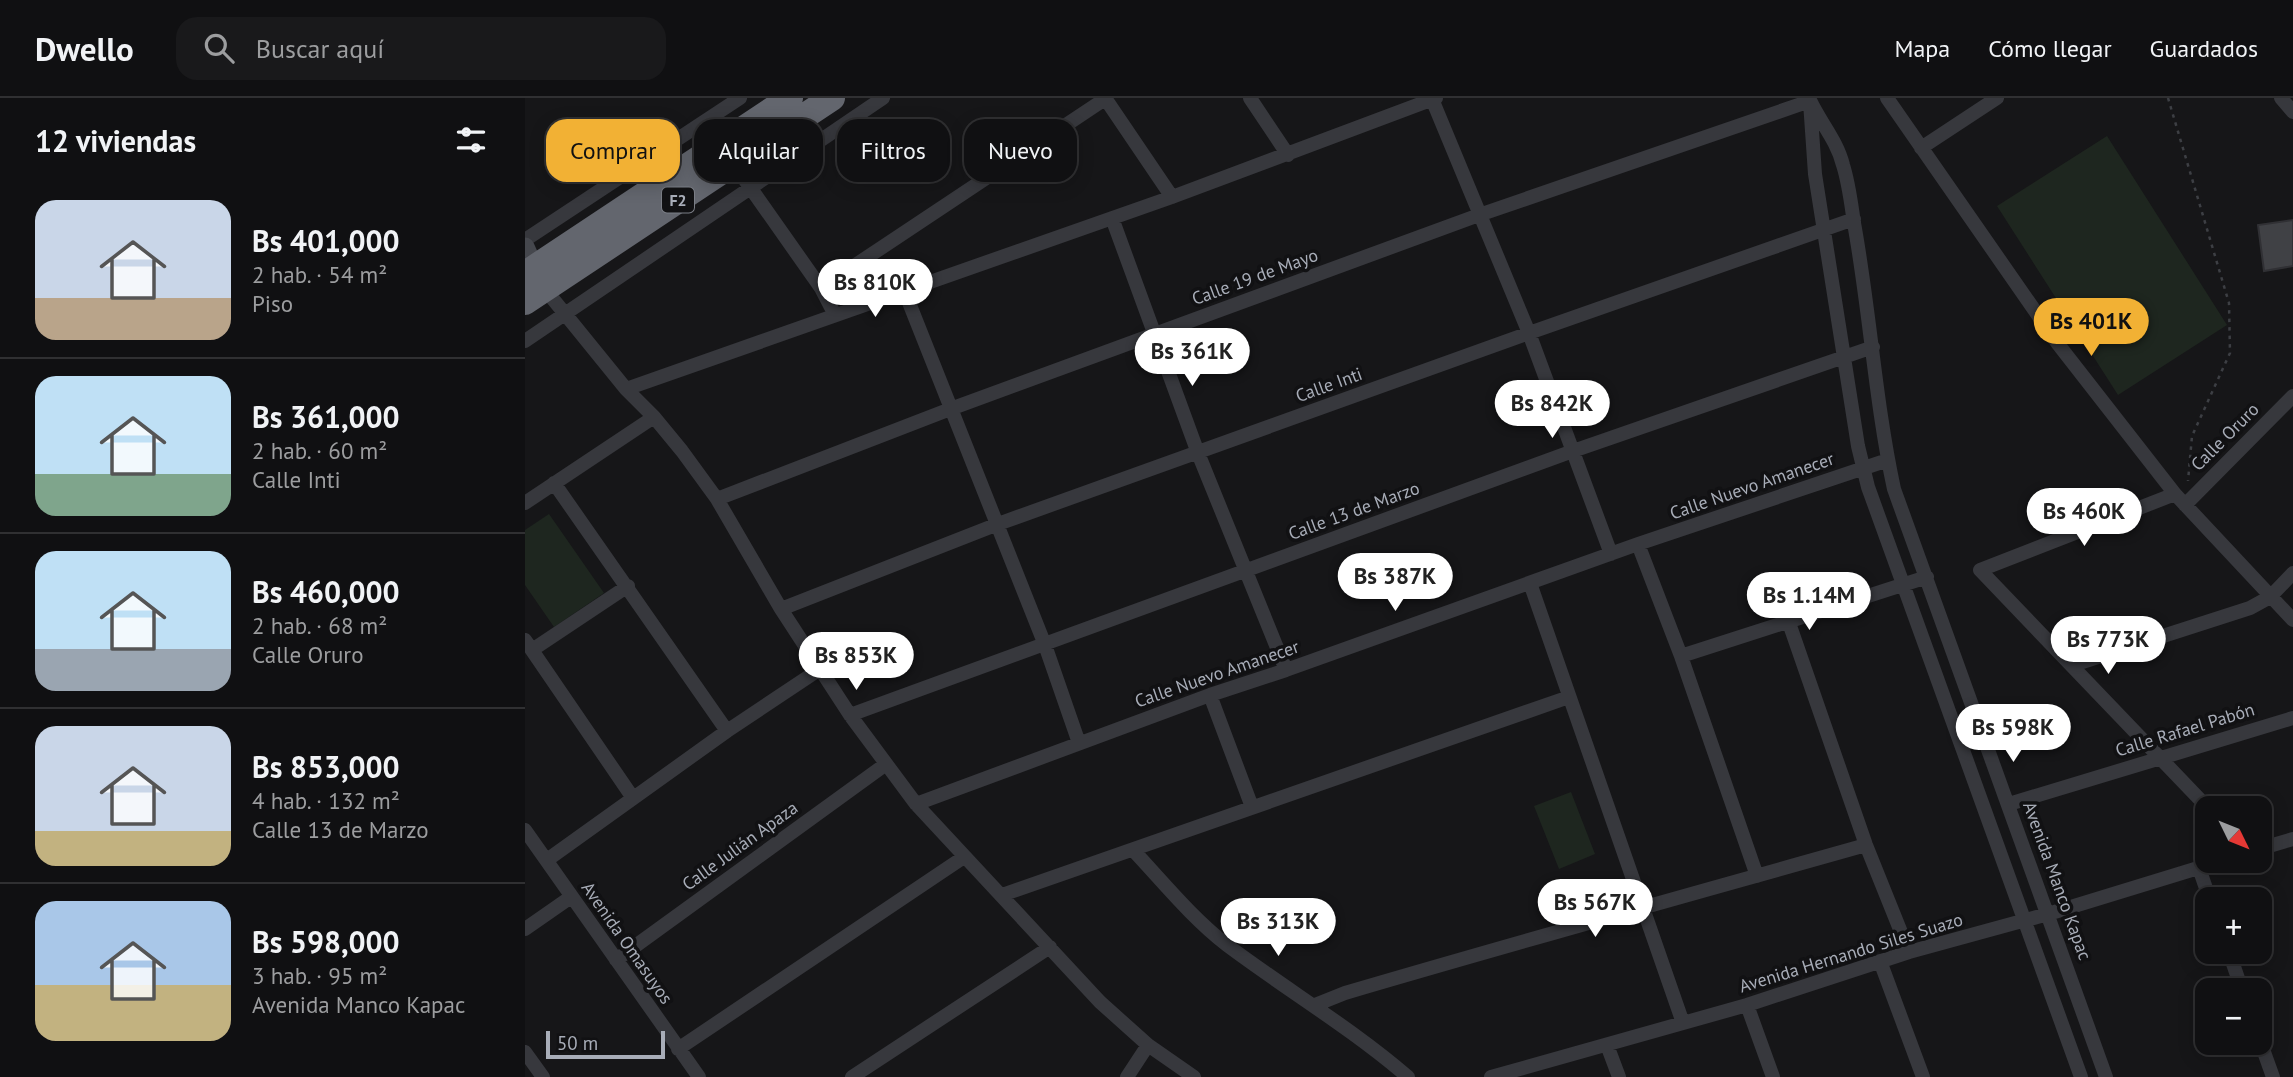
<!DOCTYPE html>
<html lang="es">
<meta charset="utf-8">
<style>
body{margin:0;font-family:"PT Sans",sans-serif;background:#19191b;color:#f1f3f6;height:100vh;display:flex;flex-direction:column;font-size:26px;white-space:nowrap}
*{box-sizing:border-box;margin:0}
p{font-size:23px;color:#9c9d9f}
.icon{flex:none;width:38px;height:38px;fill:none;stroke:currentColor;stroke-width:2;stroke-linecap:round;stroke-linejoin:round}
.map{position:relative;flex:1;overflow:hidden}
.drawer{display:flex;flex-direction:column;background:#101012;width:525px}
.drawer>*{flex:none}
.guide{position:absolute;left:21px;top:21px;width:665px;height:63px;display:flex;gap:14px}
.needle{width:46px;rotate:133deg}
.buttons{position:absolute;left:1670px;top:698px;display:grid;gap:14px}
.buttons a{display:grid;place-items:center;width:77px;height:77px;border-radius:14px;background:#101012;box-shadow:0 4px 18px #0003,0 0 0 2px #303032;font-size:35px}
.scale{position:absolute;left:21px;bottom:18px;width:119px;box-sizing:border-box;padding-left:7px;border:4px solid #a8adb8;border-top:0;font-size:19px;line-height:24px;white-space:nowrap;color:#a8adb8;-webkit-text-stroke:5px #111113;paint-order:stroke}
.price{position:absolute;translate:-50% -60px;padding:0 16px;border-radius:24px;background:#fff;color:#222;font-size:23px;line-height:46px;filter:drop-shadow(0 2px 4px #0008)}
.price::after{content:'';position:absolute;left:50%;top:42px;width:21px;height:16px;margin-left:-10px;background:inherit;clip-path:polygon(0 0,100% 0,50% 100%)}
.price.current{background:#f2b134;color:#111}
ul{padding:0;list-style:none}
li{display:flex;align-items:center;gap:21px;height:175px;padding:0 35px}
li+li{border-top:2px solid #303032}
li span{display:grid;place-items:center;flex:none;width:196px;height:140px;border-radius:21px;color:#555}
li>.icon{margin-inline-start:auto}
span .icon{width:84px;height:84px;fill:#fffc;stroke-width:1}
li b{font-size:30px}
h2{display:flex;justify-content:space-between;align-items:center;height:84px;padding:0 35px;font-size:30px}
.tag{padding:0 24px;border-radius:21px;background:#101012;box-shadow:0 4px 18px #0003,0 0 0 2px #303032;font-size:24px;line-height:63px}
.tag.current{background:#f2b134;color:#111}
header{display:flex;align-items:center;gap:42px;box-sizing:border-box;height:98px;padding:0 35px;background:#101012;border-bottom:2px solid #303032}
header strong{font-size:33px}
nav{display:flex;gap:38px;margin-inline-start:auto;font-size:24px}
.search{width:490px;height:63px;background:#19191b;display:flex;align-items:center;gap:18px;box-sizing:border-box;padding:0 24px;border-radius:21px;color:#9c9d9f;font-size:26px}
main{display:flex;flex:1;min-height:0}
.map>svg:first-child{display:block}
.green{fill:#1e261f}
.building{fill:#404145;stroke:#303034;stroke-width:2}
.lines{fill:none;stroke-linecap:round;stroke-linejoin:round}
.path{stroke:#3d3f44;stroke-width:2.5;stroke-dasharray:3.5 5;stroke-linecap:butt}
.street{stroke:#37383d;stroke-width:14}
.secondary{stroke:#45474d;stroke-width:19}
.highway{stroke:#63666e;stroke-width:26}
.labels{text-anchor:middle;stroke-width:7;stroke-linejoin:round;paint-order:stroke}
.shield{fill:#111113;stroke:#7b7e86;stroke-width:2}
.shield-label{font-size:16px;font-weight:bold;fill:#a8adb8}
.street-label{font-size:18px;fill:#a8adb8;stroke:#111113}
</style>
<header>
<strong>Dwello</strong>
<div class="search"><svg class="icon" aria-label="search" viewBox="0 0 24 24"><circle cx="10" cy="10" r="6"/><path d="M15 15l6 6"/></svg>Buscar aquí</div>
<nav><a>Mapa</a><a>Cómo llegar</a><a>Guardados</a></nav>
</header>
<main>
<section class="drawer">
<h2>12 viviendas<svg class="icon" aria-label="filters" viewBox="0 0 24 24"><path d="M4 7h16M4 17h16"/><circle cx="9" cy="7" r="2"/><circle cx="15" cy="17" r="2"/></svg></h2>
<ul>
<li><span style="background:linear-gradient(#c9d6e8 70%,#b9a48a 0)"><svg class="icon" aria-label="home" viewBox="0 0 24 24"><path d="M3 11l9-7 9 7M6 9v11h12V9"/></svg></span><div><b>Bs 401,000</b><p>2 hab. · 54 m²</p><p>Piso</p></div></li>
<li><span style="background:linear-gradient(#bfe0f5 70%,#7fa58c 0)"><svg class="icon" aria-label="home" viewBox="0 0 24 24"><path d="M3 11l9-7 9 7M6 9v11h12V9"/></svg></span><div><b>Bs 361,000</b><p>2 hab. · 60 m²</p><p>Calle Inti</p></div></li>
<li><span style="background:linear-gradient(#bfe0f5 70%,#9aa5b1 0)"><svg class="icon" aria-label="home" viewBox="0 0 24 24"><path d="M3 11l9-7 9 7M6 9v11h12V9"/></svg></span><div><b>Bs 460,000</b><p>2 hab. · 68 m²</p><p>Calle Oruro</p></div></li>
<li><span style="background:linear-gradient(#c9d6e8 75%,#c2b280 0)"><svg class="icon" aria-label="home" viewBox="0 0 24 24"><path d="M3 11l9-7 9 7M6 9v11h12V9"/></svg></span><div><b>Bs 853,000</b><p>4 hab. · 132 m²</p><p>Calle 13 de Marzo</p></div></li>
<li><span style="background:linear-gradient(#a9c7e8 60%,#c2b280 0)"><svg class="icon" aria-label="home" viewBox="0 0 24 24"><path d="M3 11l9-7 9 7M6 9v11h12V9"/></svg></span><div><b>Bs 598,000</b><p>3 hab. · 95 m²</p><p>Avenida Manco Kapac</p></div></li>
</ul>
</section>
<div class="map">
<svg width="1768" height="979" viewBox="0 0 1768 979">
<rect width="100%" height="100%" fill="#161618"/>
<path class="green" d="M1582 38 1702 227 1593 297 1472 108Z
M24 416 79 495 29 529 0 487V432Z
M1046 694 1070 756 1034 771 1009 708Z"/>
<path class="building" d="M1768 122V168L1739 173 1733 127Z"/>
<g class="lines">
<path class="path" d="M1643 0 1704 205 1705 255 1667 338 1663 383"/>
<path class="street" d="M580 0 647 99
M725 0 763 57
M1284 0C1294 23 1312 42 1318 67 1324 86 1326 105 1329 125 1345 213 1350 303 1369 391L1581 979
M1362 0 1533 246 1650 396 1768 522
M1756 0 1768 14
M907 1 1004 235 1086 456
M1285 4 1290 76 1333 348 1343 389 1556 979
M1396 50 1472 0
M208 65 296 190 310 217
M587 120 673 355 761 572
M0 142 215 0
M19 190 101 291 129 319 157 353 192 401 256 511 325 617 391 706 575 904 623 947 669 979
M296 190 580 1
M379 192 520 547 554 645
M0 243 358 0
M101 291 647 99 911 0
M29 385 202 633
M1650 396 1455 472 1683 710
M192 401 428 310 954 117 1285 3
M0 405 129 319
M1660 407 1768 298
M1113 446 1156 558 1232 778
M1005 485 1158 925
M256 511 473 426 1004 235 1329 121
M1263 522 1341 747 1384 854
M0 542 108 700
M7 552 103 488
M1156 558 1402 479
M1548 567 1725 510 1745 499 1768 475
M685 597 727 709
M325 617 1048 353 1348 249
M391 706 685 597 761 572 1113 446 1363 362
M1484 706 1768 620
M0 732 174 979
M1734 751 1768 741
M608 752C638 784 667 820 702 847 762 892 826 930 883 979
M22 762 202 633 295 571
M1674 770 1685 802
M477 797 1044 599
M0 831 46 799
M1704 854 1717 892
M91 862 361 666
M1355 863 1398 979
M790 907 820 895C993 844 1167 796 1341 747
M1222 907 1248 979
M1734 940 1748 979
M1082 947 1094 979
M153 951 439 759
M0 954 18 979
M327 979 525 849
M602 979 623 947
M966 979 1222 907 1384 854 1523 816 1696 763"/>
<path class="secondary" d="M0 149 14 180"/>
<path class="highway" d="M0 176 265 0
M0 204 307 0"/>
</g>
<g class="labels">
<rect class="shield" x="137" y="89.5" width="32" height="25" rx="5"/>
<g class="shield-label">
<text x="153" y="108">F2</text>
</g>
<g class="street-label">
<text transform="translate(730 179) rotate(-20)" y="6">Calle 19 de Mayo</text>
<text transform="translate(804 287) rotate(-20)" y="6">Calle Inti</text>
<text transform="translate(1700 339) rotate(-45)" y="6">Calle Oruro</text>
<text transform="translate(1227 388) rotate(-19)" y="6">Calle Nuevo Amanecer</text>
<text transform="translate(829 413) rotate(-20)" y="6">Calle 13 de Marzo</text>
<text transform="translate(692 576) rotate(-19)" y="6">Calle Nuevo Amanecer</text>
<text transform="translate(1660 632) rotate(-17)" y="6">Calle Rafael Pabón</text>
<text transform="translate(215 748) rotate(-36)" y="6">Calle Julián Apaza</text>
<text transform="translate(1532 783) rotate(70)" y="6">Avenida Manco Kapac</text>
<text transform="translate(102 845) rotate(55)" y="6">Avenida Omasuyos</text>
<text transform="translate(1326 855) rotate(-17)" y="6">Avenida Hernando Siles Suazo</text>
</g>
</g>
</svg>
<div class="buttons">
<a><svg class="needle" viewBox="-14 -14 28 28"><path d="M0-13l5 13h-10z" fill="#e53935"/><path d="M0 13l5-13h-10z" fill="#9c9d9f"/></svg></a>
<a>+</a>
<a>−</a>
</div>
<div class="scale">50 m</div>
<b class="price" style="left:350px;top:221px">Bs 810K</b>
<b class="price current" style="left:1566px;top:260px">Bs 401K</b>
<b class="price" style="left:667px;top:290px">Bs 361K</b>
<b class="price" style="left:1027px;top:342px">Bs 842K</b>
<b class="price" style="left:1559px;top:450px">Bs 460K</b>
<b class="price" style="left:870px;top:515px">Bs 387K</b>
<b class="price" style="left:1284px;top:534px">Bs 1.14M</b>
<b class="price" style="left:1583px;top:578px">Bs 773K</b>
<b class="price" style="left:331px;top:594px">Bs 853K</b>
<b class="price" style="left:1488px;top:666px">Bs 598K</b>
<b class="price" style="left:1070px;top:841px">Bs 567K</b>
<b class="price" style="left:753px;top:860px">Bs 313K</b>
<div class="guide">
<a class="tag current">Comprar</a>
<a class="tag">Alquilar</a>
<a class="tag">Filtros</a>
<a class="tag">Nuevo</a>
</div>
</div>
</main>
